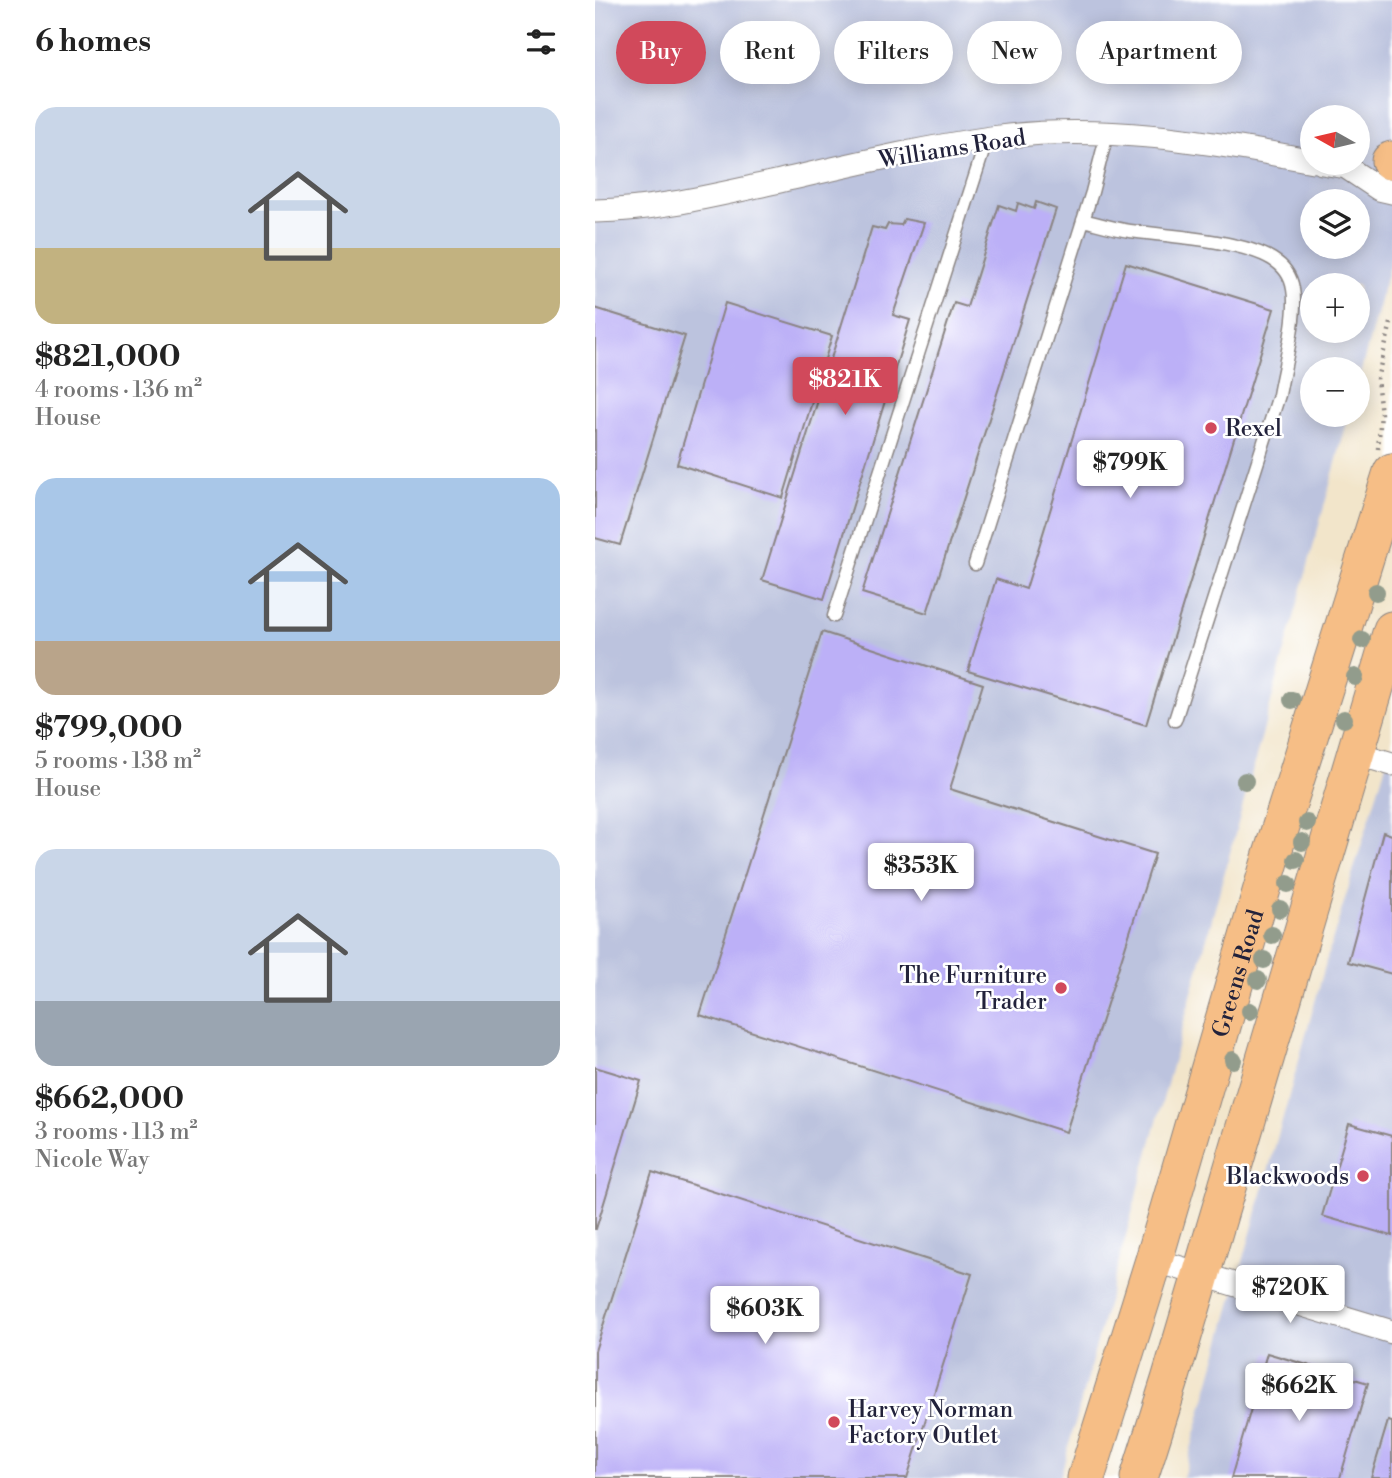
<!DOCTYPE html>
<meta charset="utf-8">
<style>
body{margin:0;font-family:"Libre Bodoni",serif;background:#f6f6f6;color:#222;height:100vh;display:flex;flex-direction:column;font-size:26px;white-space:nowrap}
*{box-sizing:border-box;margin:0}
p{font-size:23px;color:#767676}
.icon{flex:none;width:38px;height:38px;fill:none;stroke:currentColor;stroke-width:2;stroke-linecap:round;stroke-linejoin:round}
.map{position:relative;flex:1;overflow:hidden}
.drawer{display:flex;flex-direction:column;background:#fff;width:595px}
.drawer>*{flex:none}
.hud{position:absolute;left:21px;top:21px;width:665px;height:63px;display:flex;gap:14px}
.needle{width:46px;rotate:278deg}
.fabs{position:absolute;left:705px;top:105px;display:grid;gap:14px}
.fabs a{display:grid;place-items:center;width:70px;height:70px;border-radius:50%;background:#fff;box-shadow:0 4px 18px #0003;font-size:35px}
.price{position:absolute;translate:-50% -60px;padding:0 16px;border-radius:7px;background:#fff;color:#222;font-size:23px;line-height:46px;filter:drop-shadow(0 2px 4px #0008)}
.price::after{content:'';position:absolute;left:50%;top:42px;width:21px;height:16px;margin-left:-10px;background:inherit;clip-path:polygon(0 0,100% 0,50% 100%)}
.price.on{background:#d1495b;color:#fff}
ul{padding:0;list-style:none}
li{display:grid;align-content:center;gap:14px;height:371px;padding:0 35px}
li span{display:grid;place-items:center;height:217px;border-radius:21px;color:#555}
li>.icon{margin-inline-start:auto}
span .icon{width:126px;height:126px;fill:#fffc;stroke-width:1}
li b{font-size:30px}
h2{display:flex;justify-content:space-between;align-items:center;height:84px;padding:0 35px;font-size:30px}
.tag{padding:0 24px;border-radius:32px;background:#fff;box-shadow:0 4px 18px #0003;font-size:24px;line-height:63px}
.tag.on{background:#d1495b;color:#fff}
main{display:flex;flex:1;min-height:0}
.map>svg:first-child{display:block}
.industrial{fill:#bcc3de;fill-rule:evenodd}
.building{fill:#bcb0f7}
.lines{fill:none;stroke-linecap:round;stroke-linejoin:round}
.lane-casing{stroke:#8a8482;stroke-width:15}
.street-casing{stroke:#8a8482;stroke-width:25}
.primary-casing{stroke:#8a8482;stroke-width:39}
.path{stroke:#8a8482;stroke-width:4.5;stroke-dasharray:2 5;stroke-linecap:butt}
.lane{stroke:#fff;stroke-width:12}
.street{stroke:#fff;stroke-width:23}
.primary{stroke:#f6be86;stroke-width:37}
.tree{fill:#929c8c}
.poi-dot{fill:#d1495b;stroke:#fff;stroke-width:2.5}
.labels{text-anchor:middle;stroke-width:5;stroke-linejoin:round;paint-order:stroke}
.street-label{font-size:23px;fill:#22223b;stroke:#fff}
.poi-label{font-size:23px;fill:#22223b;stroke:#fff;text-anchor:start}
</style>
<main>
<section class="drawer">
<h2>6 homes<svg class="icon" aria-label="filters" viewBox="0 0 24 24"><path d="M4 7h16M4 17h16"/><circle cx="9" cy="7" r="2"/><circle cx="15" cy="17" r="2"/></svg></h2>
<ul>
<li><span style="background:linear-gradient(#c9d6e8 65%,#c2b280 0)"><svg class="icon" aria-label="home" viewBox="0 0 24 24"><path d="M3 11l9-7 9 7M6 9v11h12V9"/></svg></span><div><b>$821,000</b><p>4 rooms · 136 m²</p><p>House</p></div></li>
<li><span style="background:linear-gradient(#a9c7e8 75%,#b9a48a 0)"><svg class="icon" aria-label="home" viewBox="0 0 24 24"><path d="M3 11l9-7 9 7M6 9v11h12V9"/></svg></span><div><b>$799,000</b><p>5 rooms · 138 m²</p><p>House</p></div></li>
<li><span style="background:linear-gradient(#c9d6e8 70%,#9aa5b1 0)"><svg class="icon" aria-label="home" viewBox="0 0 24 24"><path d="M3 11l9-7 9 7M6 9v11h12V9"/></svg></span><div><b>$662,000</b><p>3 rooms · 113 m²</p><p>Nicole Way</p></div></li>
</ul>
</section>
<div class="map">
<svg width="797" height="1478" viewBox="0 0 797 1478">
<rect width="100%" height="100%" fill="#fff"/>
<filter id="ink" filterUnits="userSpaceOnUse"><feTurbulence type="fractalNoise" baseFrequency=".0143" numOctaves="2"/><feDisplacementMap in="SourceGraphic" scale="14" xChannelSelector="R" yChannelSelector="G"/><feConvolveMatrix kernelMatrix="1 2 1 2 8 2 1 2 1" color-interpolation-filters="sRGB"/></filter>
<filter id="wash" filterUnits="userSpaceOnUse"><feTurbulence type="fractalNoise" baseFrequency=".00686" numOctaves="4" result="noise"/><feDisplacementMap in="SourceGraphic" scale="28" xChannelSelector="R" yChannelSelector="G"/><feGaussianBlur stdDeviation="1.57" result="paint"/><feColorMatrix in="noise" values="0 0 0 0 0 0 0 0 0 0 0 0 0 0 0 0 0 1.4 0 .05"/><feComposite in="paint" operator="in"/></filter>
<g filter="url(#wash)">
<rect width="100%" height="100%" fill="#f2e5ca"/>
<path class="industrial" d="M0 0H797V256L763 382V369H718V415H754L465 1478H0ZM718 117H763V163H718ZM718 201H763V247H718ZM718 285H763V331H718Z
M797 744V1478H588L733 955Z"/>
<g id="blocks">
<path class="building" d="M441 202 461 209 332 613 267 593 359 303 372 307 404 205 421 211 423 203 439 209Z
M309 219 329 223 298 315 315 320 229 599 167 580 277 227 290 230 293 224 306 225Z
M531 263 679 309 551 725 373 671 401 579 431 589Z
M130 303 237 336 188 498 82 464Z
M0 308 90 336 25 545 0 538Z
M227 632 388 684 355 789 560 854 471 1132 105 1015Z
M788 832 797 835V974L753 962Z
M0 1067 46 1081 1 1229H0Z
M754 1124 797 1136V1236L727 1216Z
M57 1172 377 1274 312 1478H0V1351Z
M672 1353 773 1383 745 1478H636Z
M793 1421 797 1422V1478H776Z"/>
</g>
</g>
<g filter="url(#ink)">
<use href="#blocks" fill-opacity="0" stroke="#8a8482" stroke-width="2"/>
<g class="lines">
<defs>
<path id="lane" d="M488 220C504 224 520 229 535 231 573 236 646 240 677 259 689 266 696 276 698 289 703 316 689 366 684 395L580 720
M380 564 497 192 512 134
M239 616 392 139"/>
<path id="street" d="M727 163 751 167 784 189 797 192
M0 211C57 210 112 197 167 185 243 168 319 149 396 138 503 123 613 141 718 161
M760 753 797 764
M559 1260 797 1332"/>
<g id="primary">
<path d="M795 161 797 160"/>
<path id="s1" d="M491 1478 559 1260 676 858 797 472"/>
<path d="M544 1478 575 1380 797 630"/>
</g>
</defs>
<use href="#lane" class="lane-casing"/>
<use href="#street" class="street-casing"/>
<use href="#primary" class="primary-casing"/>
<path class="path" d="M783 449 786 414 782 379 797 319"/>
<use href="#lane" class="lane"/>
<use href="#street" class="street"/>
<use href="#primary" class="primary"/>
</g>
<g class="tree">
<circle cx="781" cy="592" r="9"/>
<circle cx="767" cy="640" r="9"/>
<circle cx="760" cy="677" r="9"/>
<circle cx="697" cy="700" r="9"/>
<circle cx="749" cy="719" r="9"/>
<circle cx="650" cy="781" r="9"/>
<circle cx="712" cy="823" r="9"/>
<circle cx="707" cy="842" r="9"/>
<circle cx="701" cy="860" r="9"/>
<circle cx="693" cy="884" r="9"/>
<circle cx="685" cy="909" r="9"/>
<circle cx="677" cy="935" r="9"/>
<circle cx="669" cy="960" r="9"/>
<circle cx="663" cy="980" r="9"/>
<circle cx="655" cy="1011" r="9"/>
<circle cx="638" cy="1060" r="9"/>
</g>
</g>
<g class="poi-dot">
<circle cx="616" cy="428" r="7"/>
<circle cx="466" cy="988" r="7"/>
<circle cx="768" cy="1176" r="7"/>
<circle cx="239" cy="1422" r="7"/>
</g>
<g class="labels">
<g class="street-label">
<text transform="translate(357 148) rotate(-9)" y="8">Williams Road</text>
<text dy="8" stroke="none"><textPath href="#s1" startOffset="527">Greens Road</textPath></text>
</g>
<g class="poi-label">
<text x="630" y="436">Rexel</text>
<text x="452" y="983" text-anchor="end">The Furniture<tspan x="452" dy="26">Trader</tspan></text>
<text x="754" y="1184" text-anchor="end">Blackwoods</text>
<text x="253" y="1417">Harvey Norman<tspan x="253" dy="26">Factory Outlet</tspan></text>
</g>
</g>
</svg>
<div class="fabs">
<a><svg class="needle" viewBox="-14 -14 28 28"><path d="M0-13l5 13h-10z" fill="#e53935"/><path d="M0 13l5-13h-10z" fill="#767676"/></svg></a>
<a><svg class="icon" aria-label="layers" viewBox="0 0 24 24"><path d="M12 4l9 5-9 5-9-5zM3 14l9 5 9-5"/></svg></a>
<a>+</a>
<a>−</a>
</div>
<b class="price on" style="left:250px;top:417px">$821K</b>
<b class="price" style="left:535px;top:500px">$799K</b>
<b class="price" style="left:326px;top:903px">$353K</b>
<b class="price" style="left:695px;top:1325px">$720K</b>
<b class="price" style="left:170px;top:1346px">$603K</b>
<b class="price" style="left:704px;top:1423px">$662K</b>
<div class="hud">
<a class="tag on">Buy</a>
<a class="tag">Rent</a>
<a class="tag">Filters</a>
<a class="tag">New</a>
<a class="tag">Apartment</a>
</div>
</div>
</main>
